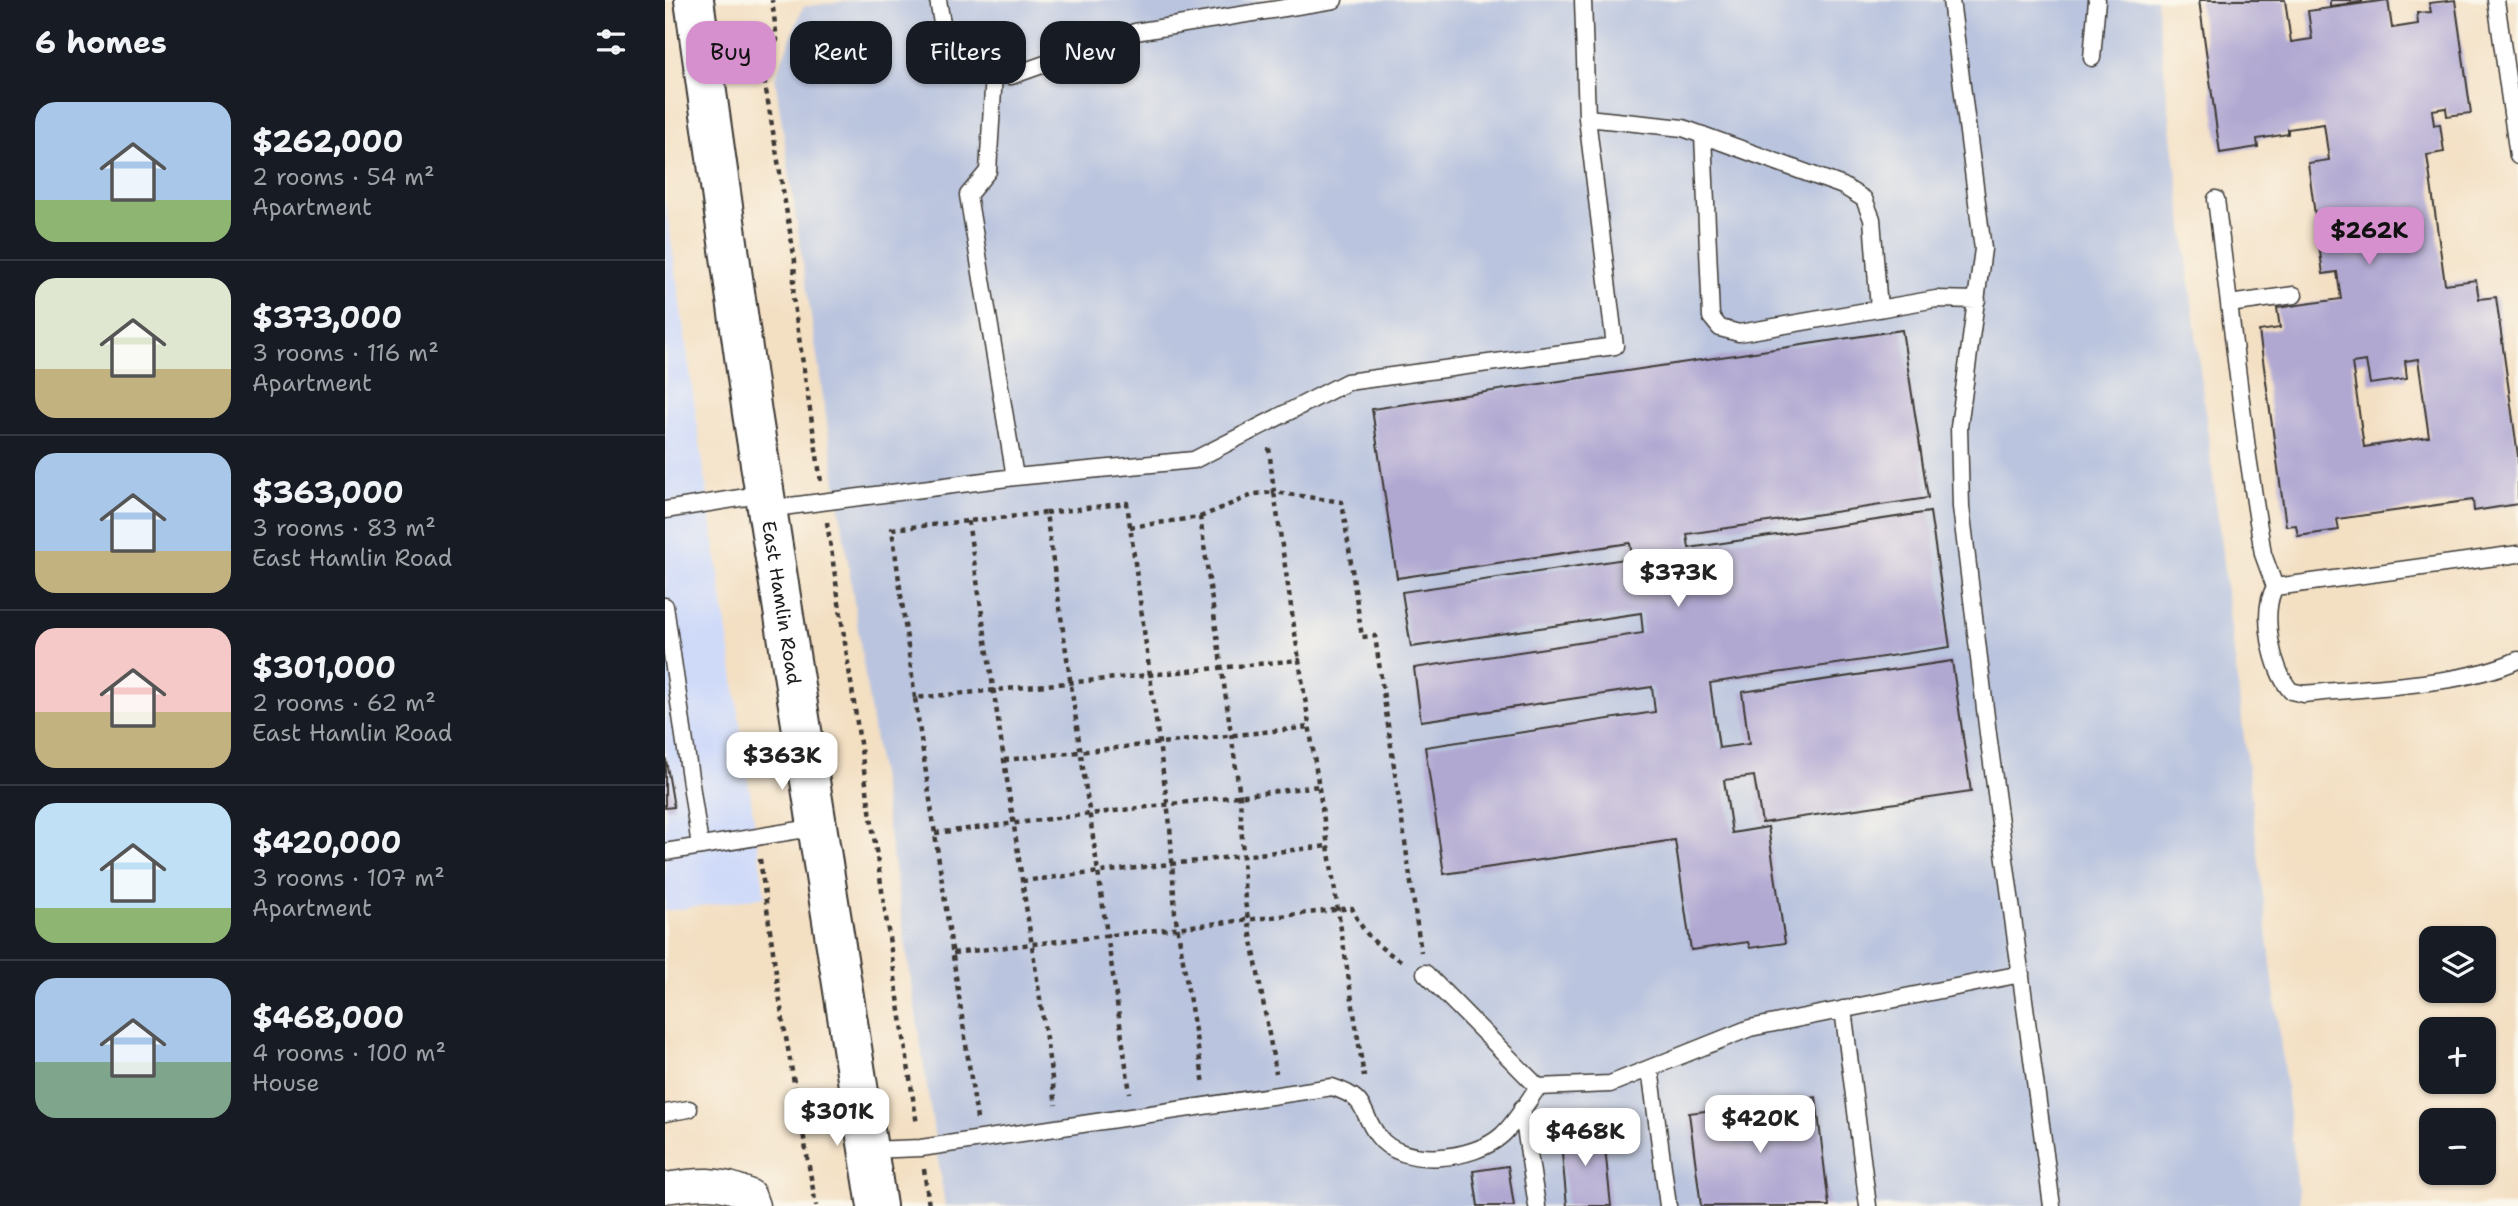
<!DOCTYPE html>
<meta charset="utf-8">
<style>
body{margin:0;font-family:"Shantell Sans",sans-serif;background:#242831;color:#f1f3f6;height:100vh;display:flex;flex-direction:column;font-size:26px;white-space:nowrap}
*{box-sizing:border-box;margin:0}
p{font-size:23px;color:#9ea1a6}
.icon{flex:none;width:38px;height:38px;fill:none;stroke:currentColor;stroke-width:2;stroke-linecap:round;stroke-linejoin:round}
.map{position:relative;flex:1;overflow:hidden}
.details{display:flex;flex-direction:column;background:#171b24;width:665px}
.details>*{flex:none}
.hud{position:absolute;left:21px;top:21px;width:665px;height:63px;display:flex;gap:14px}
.controls{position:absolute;left:1754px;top:926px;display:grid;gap:14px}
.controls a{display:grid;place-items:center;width:77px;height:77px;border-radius:14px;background:#171b24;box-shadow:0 2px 5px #0004;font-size:35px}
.price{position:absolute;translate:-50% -60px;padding:0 16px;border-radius:14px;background:#fff;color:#222;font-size:23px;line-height:46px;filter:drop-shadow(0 2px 4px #0008)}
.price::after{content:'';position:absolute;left:50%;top:42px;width:21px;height:16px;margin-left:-10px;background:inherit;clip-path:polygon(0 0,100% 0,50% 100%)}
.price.current{background:#d690ce;color:#111}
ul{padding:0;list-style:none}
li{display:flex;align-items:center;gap:21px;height:175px;padding:0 35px}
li+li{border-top:2px solid #363941}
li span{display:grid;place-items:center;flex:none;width:196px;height:140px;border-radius:21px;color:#555}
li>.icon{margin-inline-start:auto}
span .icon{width:84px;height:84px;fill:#fffc;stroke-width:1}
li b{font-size:30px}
h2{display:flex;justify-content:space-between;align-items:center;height:84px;padding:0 35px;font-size:30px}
.chip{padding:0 24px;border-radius:21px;background:#171b24;box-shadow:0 2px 5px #0004;font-size:24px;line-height:63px}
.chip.current{background:#d690ce;color:#111}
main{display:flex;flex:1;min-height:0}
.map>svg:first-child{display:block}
.built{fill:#cfdaf9}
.industrial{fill:#bac4de}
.building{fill:#b1a8d2;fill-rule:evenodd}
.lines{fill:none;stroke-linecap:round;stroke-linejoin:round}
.service-casing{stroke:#3c3935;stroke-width:19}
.minor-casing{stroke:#3c3935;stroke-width:33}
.tertiary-casing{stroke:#3c3935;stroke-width:42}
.path{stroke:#3c3935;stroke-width:4.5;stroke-dasharray:5 5;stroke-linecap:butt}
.service{stroke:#fff;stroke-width:16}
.minor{stroke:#fff;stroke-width:30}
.tertiary{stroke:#fff;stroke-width:38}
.labels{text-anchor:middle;stroke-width:5;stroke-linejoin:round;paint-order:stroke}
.street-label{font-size:19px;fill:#1c1c1c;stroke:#fbf7ec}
</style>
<main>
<section class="details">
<h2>6 homes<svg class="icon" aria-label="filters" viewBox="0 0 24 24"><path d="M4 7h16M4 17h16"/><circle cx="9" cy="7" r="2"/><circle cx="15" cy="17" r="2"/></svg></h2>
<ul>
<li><span style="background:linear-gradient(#a9c7e8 70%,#8fb573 0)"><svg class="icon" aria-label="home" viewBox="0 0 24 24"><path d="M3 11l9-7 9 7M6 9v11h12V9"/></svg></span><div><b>$262,000</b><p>2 rooms · 54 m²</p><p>Apartment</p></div></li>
<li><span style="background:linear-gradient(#dfe7d0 65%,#c2b280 0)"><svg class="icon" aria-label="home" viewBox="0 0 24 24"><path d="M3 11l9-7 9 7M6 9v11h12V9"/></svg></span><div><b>$373,000</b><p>3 rooms · 116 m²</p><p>Apartment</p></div></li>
<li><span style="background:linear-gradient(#a9c7e8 70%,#c2b280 0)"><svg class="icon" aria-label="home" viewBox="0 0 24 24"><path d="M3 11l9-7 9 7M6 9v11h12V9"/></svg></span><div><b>$363,000</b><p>3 rooms · 83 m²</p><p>East Hamlin Road</p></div></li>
<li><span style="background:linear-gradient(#f6c9c9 60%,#c2b280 0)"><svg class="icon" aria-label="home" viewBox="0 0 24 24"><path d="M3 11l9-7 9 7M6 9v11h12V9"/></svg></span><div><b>$301,000</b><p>2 rooms · 62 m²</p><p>East Hamlin Road</p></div></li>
<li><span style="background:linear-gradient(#bfe0f5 75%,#8fb573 0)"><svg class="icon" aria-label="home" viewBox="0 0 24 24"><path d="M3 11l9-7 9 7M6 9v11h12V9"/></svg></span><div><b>$420,000</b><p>3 rooms · 107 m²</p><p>Apartment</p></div></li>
<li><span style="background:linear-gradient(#a9c7e8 60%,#7fa58c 0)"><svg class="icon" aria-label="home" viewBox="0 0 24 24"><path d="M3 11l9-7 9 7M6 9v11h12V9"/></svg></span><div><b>$468,000</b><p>4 rooms · 100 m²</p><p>House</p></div></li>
</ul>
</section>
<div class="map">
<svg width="1853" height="1206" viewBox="0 0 1853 1206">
<rect width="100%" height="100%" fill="#fbf7ec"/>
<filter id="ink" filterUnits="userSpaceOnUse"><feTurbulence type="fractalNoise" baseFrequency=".0143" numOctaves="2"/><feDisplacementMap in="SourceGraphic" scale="14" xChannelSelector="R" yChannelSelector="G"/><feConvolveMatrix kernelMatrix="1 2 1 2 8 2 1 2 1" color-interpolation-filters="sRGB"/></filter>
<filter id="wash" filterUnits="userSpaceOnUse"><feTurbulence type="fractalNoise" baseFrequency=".00686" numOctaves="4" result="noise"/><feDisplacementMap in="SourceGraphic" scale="28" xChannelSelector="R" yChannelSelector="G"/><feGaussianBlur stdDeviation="1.57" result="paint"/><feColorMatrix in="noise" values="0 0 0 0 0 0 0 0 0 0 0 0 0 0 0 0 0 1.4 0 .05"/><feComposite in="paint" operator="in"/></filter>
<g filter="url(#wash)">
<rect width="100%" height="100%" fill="#f3dfc2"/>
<path class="built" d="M0 198 100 897 0 911Z"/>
<path class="industrial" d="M189 0H1491L1635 1206H280L110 78 138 7Z"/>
<g id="blocks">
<path class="building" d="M1534 0H1620L1626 42 1647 39 1643 11 1723 0 1727 28 1753 24 1752 13 1766 12 1764 3 1790 0 1806 113 1782 116 1781 108 1767 110 1769 125 1775 124 1779 152 1762 155 1780 284 1811 280 1814 299 1831 297 1853 456V504L1809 511 1808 500 1672 519 1674 530 1633 536 1631 525 1621 526 1594 331 1615 328 1612 308 1676 299 1672 272 1658 274 1643 163 1664 160 1659 124 1623 129V134L1592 139 1593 147 1555 153ZM1753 359 1764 437 1699 447 1687 363 1701 361 1705 384 1742 379 1740 361Z
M1665 0H1697V2L1665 6Z
M1237 330 1263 498 1022 534 1024 548 1265 512 1285 647 1045 683 1054 748 1084 744 1077 692 1287 661 1306 792 1097 823 1089 776 1059 780 1067 833 1103 827 1120 943 1085 948 1083 942 1026 950 1010 840 779 874 760 747 990 712 987 687 756 721 749 668 978 633 976 613 746 647 737 592 967 558 965 543 732 578 707 409Z
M1 760 9 807 0 808V761Z
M1151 1097 1164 1206H1036L1024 1113Z
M938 1128 946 1206H902L895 1132Z
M843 1166 849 1206H813L808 1171Z"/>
</g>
</g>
<g filter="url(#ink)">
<use href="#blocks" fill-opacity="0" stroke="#3c3935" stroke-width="2"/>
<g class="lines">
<defs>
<path id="service" d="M273 0C275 10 276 25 281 33 296 57 318 74 346 76L470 32 669 0
M1286 0 1318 249 1294 427 1296 507 1323 734 1387 1206
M1831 0 1853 156
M1427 58 1432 0
M329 74 323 171 303 195 350 477
M922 118 1018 128 1178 186 1199 199 1207 219 1214 309
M1038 135 1046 317 1055 328 1074 333 1271 299 1312 300
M1551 199 1583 457 1598 554 1610 587
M1564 304 1629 295
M102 509 350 477 529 460 682 382 950 346 922 118 918 0
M0 510 100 494
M1853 554 1610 587C1595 612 1607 671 1626 691L1639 694C1703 687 1796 686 1853 660
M0 606 35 846
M0 852 153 827
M760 973 873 1087
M1178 1009 1203 1206
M985 1068 1003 1206
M857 1108 872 1206
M0 1113 24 1109
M204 1150 256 1148 667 1087C704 1099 694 1110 713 1136 737 1169 810 1160 837 1135 851 1122 862 1102 873 1087L945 1084 1085 1028 1356 974"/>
<path id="minor" d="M0 1188C32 1183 55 1180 85 1195L89 1206"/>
<g id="tertiary">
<path id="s1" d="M29 0 87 413 212 1206"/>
</g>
</defs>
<use href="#service" class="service-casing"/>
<use href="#minor" class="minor-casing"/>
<use href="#tertiary" class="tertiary-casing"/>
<path class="path" d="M96 61 130 261 128 298 156 482
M70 62 96 61 112 40 107 0
M604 448 609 492 677 502 697 637 710 636 756 952
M381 513 462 503 505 825 510 913 539 1084
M535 517 590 494 609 492 634 660
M303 521 391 1105
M162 522 252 1125
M465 527 535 517 575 796 580 902 611 1073
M250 698 227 529 381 513 465 1093
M339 760 645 727
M270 833 654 786
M95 859 117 1015 151 1206
M357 881 663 846
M288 953 687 908C699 936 714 948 740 963
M312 1119 250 698 634 660 699 1077
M259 1169 264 1206"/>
<use href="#service" class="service"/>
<use href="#minor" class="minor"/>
<use href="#tertiary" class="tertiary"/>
</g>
</g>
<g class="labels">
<g class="street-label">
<text dy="7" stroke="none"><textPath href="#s1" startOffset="609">East Hamlin Road</textPath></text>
</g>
</g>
</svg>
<div class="controls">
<a><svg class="icon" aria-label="layers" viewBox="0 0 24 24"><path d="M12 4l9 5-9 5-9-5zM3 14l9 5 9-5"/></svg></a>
<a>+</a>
<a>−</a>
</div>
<b class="price current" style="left:1704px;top:267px">$262K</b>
<b class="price" style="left:1013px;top:609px">$373K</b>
<b class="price" style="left:117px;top:792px">$363K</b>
<b class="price" style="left:172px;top:1148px">$301K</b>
<b class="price" style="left:1095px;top:1155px">$420K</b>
<b class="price" style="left:920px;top:1168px">$468K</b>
<div class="hud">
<a class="chip current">Buy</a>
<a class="chip">Rent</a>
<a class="chip">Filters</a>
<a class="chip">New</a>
</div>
</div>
</main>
